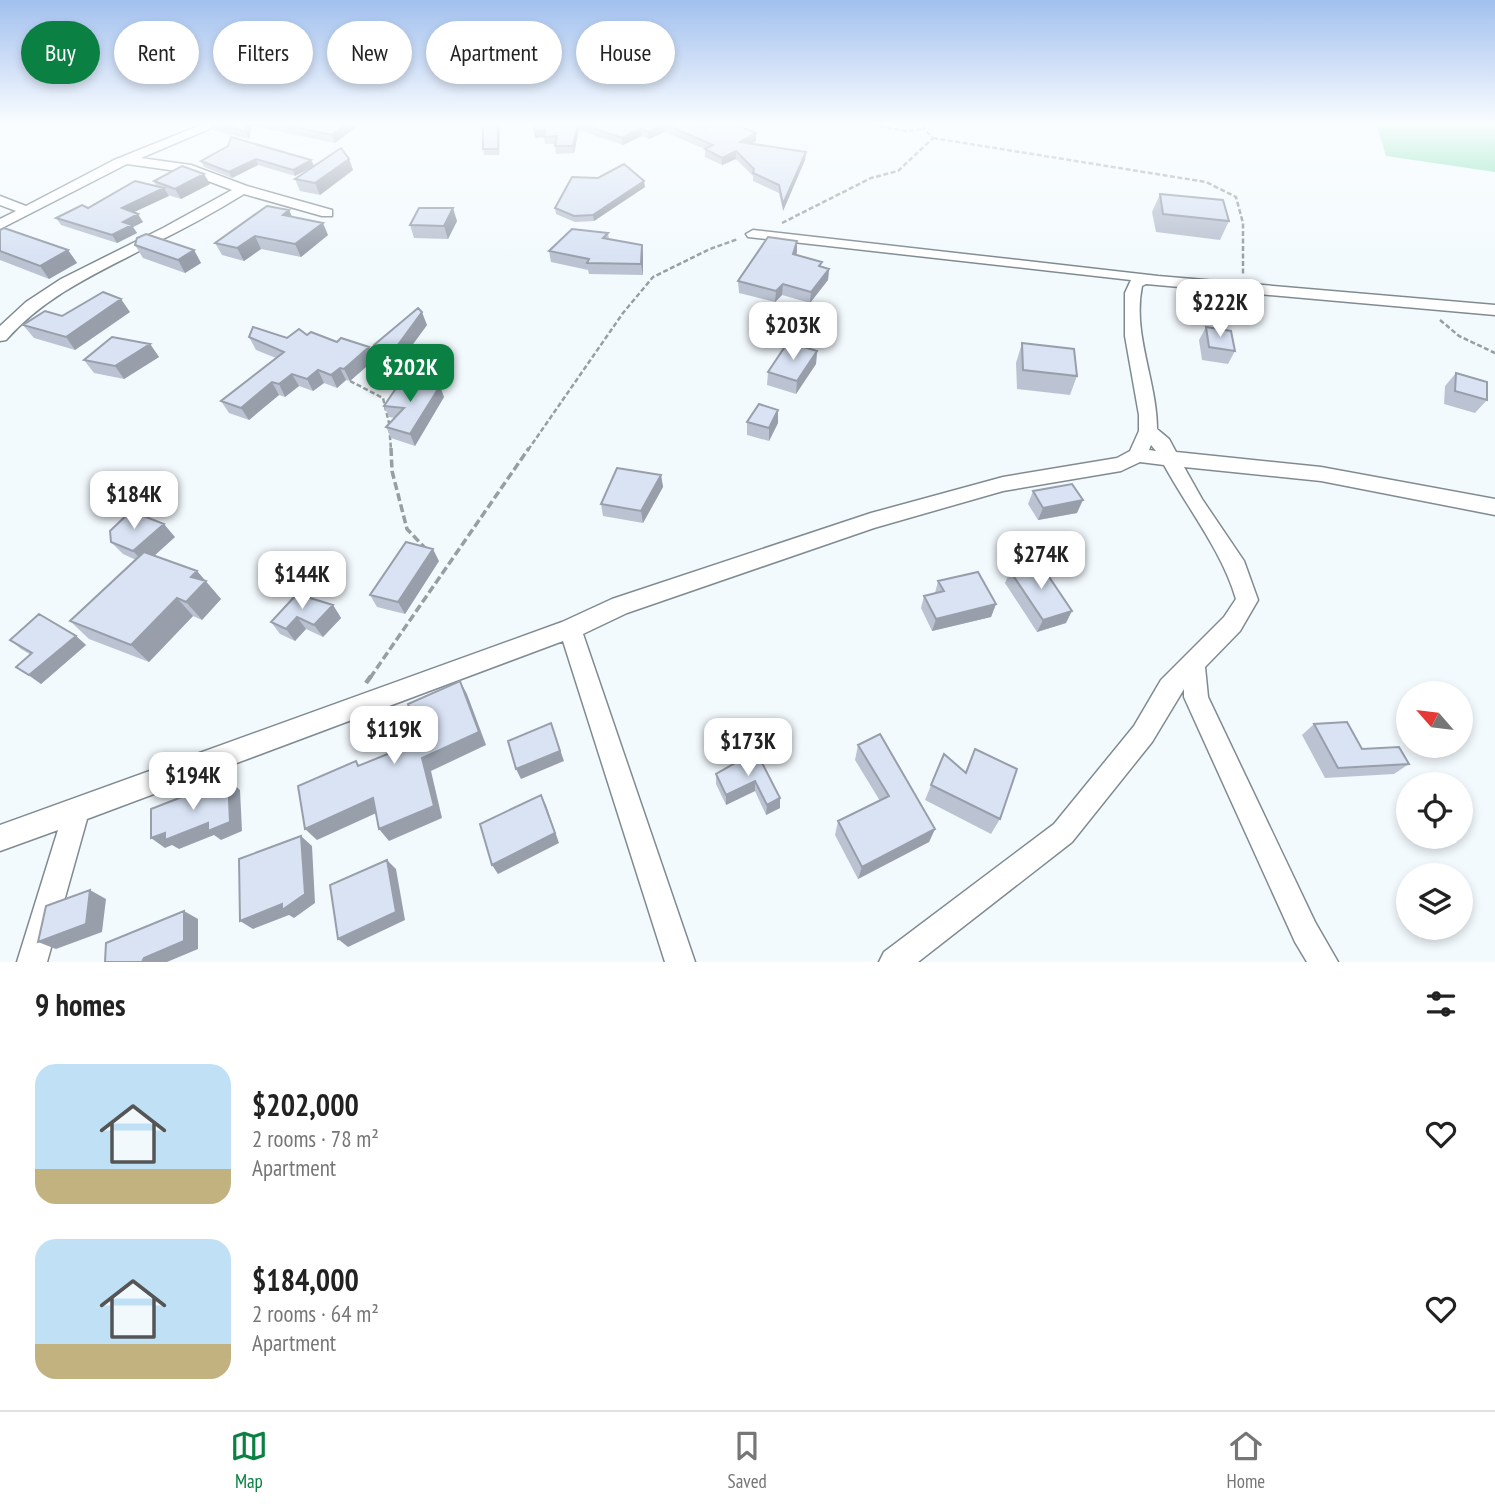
<!DOCTYPE html>
<meta charset="utf-8">
<style>
body{margin:0;font-family:"PT Sans Narrow",sans-serif;background:#f6f6f6;color:#222;height:100vh;display:flex;flex-direction:column;font-size:26px;white-space:nowrap}
*{box-sizing:border-box;margin:0}
p{font-size:23px;color:#767676}
.icon{flex:none;width:38px;height:38px;fill:none;stroke:currentColor;stroke-width:2;stroke-linecap:round;stroke-linejoin:round}
.map{position:relative;height:962px;overflow:hidden}
.drawer{display:flex;flex-direction:column;background:#fff;flex:1}
.drawer>*{flex:none}
.hud{position:absolute;left:21px;top:21px;width:700px;height:63px;display:flex;gap:14px}
.needle{width:46px;rotate:298deg}
.buttons{position:absolute;left:1396px;top:681px;display:grid;gap:14px}
.buttons a{display:grid;place-items:center;width:77px;height:77px;border-radius:50%;background:#fff;box-shadow:0 4px 10px #0003;font-size:35px}
.price{position:absolute;translate:-50% -60px;padding:0 16px;border-radius:14px;background:#fff;color:#222;font-size:23px;line-height:46px;filter:drop-shadow(0 2px 4px #0008)}
.price::after{content:'';position:absolute;left:50%;top:42px;width:21px;height:16px;margin-left:-10px;background:inherit;clip-path:polygon(0 0,100% 0,50% 100%)}
.price.selected{background:#0b8043;color:#fff}
ul{padding:0;list-style:none}
li{display:flex;align-items:center;gap:21px;height:175px;padding:0 35px}
li span{display:grid;place-items:center;flex:none;width:196px;height:140px;border-radius:21px;color:#555}
li>.icon{margin-inline-start:auto}
span .icon{width:84px;height:84px;fill:#fffc;stroke-width:1}
li b{font-size:30px}
h2{display:flex;justify-content:space-between;align-items:center;height:84px;padding:0 35px;font-size:30px}
.tag{padding:0 24px;border-radius:32px;background:#fff;box-shadow:0 4px 10px #0003;font-size:24px;line-height:63px}
.tag.selected{background:#0b8043;color:#fff}
.menu{display:flex;justify-content:space-around;align-items:center;height:98px;border-top:2px solid #e0e0e0;background:#fff;font-size:19px;color:#767676}
.menu a{display:grid;justify-items:center;gap:4px}
.menu .selected{color:#0b8043}
.map>svg:first-child{display:block}
.green{fill:#7adfaf}
.lines{fill:none;stroke-linecap:round;stroke-linejoin:round}
.minor-casing{stroke:#808b91;stroke-width:3}
.path-far2{stroke:#989ea1;stroke-width:2.5;stroke-dasharray:5 2.5;stroke-linecap:butt}
.path-far1{stroke:#989ea1;stroke-width:3.5;stroke-dasharray:8 3.5;stroke-linecap:butt}
.path{stroke:#989ea1;stroke-width:4.5;stroke-dasharray:10 4.5;stroke-linecap:butt}
.minor{fill:#fff;fill-rule:evenodd}
.wall{fill:#bbc3d2}
.shaded-wall{fill:#989fab}
.building{fill:#d9e3f4;stroke:#989fab;stroke-width:2}
</style>
<div class="map">
<svg width="1495" height="962" viewBox="0 0 1495 962">
<rect width="100%" height="100%" fill="#f3fafe"/>
<path class="green" d="M1376 123H1495V172L1386 156Z"/>
<g class="lines">
<defs>
<path id="minor" d="M206 123H223L141 158 191 165 247 186 332 210V216H322L244 194C213 213 182 230 149 246 97 273 46 295 6 340L0 341V326L26 302 61 279 163 228 232 190 184 172 127 164 0 229V219L16 211 0 205V196L26 206 114 160Z
M753 230 1158 276 1495 305V315L1146 284 1142 286C1132 334 1157 381 1157 429L1169 439 1176 452 1321 467 1495 499V515L1321 481 1184 467 1202 499 1244 561 1258 600 1240 631 1205 667 1208 697 1315 922 1338 962H1307L1295 942 1184 697V689L1152 742 1072 842 918 962H879L884 952 1054 824 1134 726 1161 680 1224 617 1236 599C1222 551 1188 509 1164 465L1140 462 1121 471 1003 491 874 528 627 613 583 634 695 962H665L563 641 87 819 47 962H17L58 830 0 851V825L562 622 612 599 871 513 1003 477 1117 458 1130 451 1139 431V415L1125 336V293L1131 280 748 237 746 234ZM1151 445 1156 451 1149 450Z"/>
</defs>
<use href="#minor" class="minor-casing"/>
<path class="path-far2" d="M865 123 905 131 924 129
M933 138 1206 182 1236 197 1243 223V275
M782 223 871 178 898 171 933 138 924 129 925 123
M1440 320 1459 336 1495 353
M350 381 383 398 389 423 391 450
M528 450 623 313 653 277 710 249 738 239"/>
<path class="path-far1" d="M391 448 392 471 407 529 427 550
M370 678 529 448"/>
<path class="path" d="M366 683 371 676"/>
<use href="#minor" class="minor"/>
</g>
<path class="wall" d="M209 123H362L335 143 252 126 249 139 212 130Z
M483 123H499V155H484L483 149Z
M533 123H696L705 128 756 141 751 144 805 160 783 211 779 193 753 181V176L736 159 722 165 705 157V149L665 132 649 139 642 136 623 145 579 130 574 153 556 154 555 144H545L544 137 535 138Z
M228 146 311 160 314 166 295 176 258 165 232 178 204 167 201 161Z
M349 159 353 170 320 195 300 191 295 179Z
M154 181 210 184 181 199 168 195 133 212 143 222 133 227 137 233 117 243 61 225 56 218 156 186Z
M645 187 594 221 575 222 556 214 555 208Z
M1160 194 1229 221 1220 240 1156 232 1152 212Z
M289 210 292 217 328 235 301 257 261 249 244 261 222 255 215 243Z
M457 221 448 239 414 238 410 225Z
M0 230 68 250 77 263 49 279 0 260Z
M608 233 609 239 642 245 643 256V275L589 274 588 270 551 262 549 251Z
M135 245 194 250 201 263 185 273 143 258Z
M797 252 796 255 822 267 829 269 828 280 810 303 782 295 775 302 739 293 738 281Z
M130 312 75 350 34 338 23 325 62 316Z
M427 325 397 366 379 358 374 345Z
M1206 327 1235 351 1228 364 1202 360 1199 340Z
M307 335 375 359 350 381 346 380 337 388 324 383 313 391 299 386 285 397 279 395 249 420 229 413 221 401 276 358 256 350 249 337 287 338Z
M1022 343 1077 376 1070 395 1017 389 1016 363Z
M150 344 159 357 124 379 94 373 84 360Z
M817 351 816 364 796 394 767 385 768 372Z
M1456 373 1487 400 1475 413 1444 404 1445 386Z
M444 397 415 446 391 438 386 427 395 418 389 417 384 406Z
M778 410V423L769 441 747 435V422Z
M661 475 663 487 643 523 603 516 601 504Z
M1033 491 1077 513 1038 520 1028 504Z
M175 537 154 556 197 571 221 599 202 620 193 616 149 662 89 639 70 621 136 560 123 554 111 542Z
M439 561 405 614 377 607 370 595Z
M1010 571 1066 623 1037 632 1005 583Z
M938 581 996 604 991 617 932 631 921 608 924 596 935 593Z
M333 605 341 618 323 637 306 629 295 641 280 634 271 622Z
M76 636 86 645 41 684 16 667 31 655 21 649 10 640Z
M1314 724 1362 749 1409 764 1394 774 1325 778 1302 735Z
M858 745 935 829 929 842 858 879 835 835 838 821 880 801 855 760Z
M975 749 1000 819 991 834 925 800 944 754 965 772Z
M756 751 780 798V808L766 815 755 791 726 805 716 784V774Z"/>
<path class="shaded-wall" d="M247 123H251L252 126 249 139 245 131Z
M348 123H362L335 143 332 135Z
M498 123 500 125 499 155 498 149Z
M578 123 579 130 574 153 573 146Z
M665 124V132L649 139 648 132Z
M641 128 642 136 623 145 622 138Z
M545 129 546 136 535 138 534 130Z
M756 133V141L740 150V142Z
M736 151V159L722 165V158Z
M806 152 805 160 783 211V204Z
M256 159 258 165 232 178 229 172Z
M349 159 353 170 320 195 315 183Z
M311 160 314 166 295 176 293 170Z
M204 174 210 184 181 199 175 189Z
M644 181 645 187 594 221 593 215Z
M164 188 169 196 126 216 122 208Z
M453 208 457 221 448 239 444 226Z
M289 210 295 223 283 215Z
M138 214 143 222 133 227 137 233 117 243 112 235 123 222Z
M323 223 328 235 301 257 295 244Z
M255 236 261 249 244 261 237 248Z
M797 241V252L792 266 793 254Z
M642 245 643 256V275L641 264Z
M68 250 77 263 49 279 40 266Z
M194 250 201 263 185 273 178 260Z
M829 269 828 280 810 303 811 292Z
M783 284 782 295 775 302 776 291Z
M121 299 130 312 75 350 66 337Z
M422 312 427 325 397 366 392 353Z
M150 344 159 357 124 379 115 366Z
M369 347 375 359 350 381 344 369Z
M817 351 816 364 796 394 797 381Z
M340 368 346 380 337 388 331 375Z
M318 370 324 383 313 391 307 379Z
M292 374 299 386 285 397 279 384Z
M272 382 279 395 249 420 241 408Z
M440 386 444 397 415 446 410 434Z
M778 410V423L769 441V428Z
M661 475 663 487 643 523 641 511Z
M1083 500 1077 513 1038 520 1043 508Z
M164 524 175 537 145 564 133 551Z
M433 549 439 561 405 614 398 602Z
M197 571 221 599 202 620 186 602 191 577Z
M177 598 193 616 149 662 131 645Z
M996 604 991 617 932 631 936 619Z
M333 605 341 618 323 637 314 625Z
M1072 611 1066 623 1037 632 1043 620Z
M297 617 306 629 295 641 286 629Z
M76 636 86 645 41 684 29 675Z
M460 681 467 694 486 745 431 771 442 818 389 841 379 829 422 758Z
M551 723 564 761 521 779 516 769Z
M228 779 240 790 242 831 221 840 214 835 179 849 172 845 165 848 151 838Z
M755 781V791L726 805V795Z
M541 795 546 805 559 843 498 874 492 865Z
M373 798 383 810 317 840 305 829Z
M780 798V808L766 815 767 805Z
M935 829 929 842 858 879 862 867Z
M301 836 312 846 315 903 294 918 289 915 253 929 240 921Z
M387 860 396 869 405 920 348 947 338 939Z
M90 890 106 899 102 932 56 949 38 942Z
M184 911 198 919V949L167 962H142L144 958Z"/>
<path class="building" d="M213 123H247L245 131Z
M276 123H348L332 135Z
M483 123H498V149H483Z
M533 123H578L573 146H555L557 136 544 137 545 129 534 130Z
M579 123H696L705 128 715 123H732L756 133 740 142 806 152 783 204 779 185 753 173 754 169 736 151 722 158 705 149 713 145 665 124 648 132 641 128 622 138Z
M231 137 311 160 293 170 256 159 229 172 201 161 228 146Z
M341 148 349 159 315 183 295 179Z
M624 164 644 181 593 215 574 216 555 208 572 177 598 178Z
M182 166 204 174 175 189 154 181Z
M135 181 164 188 122 208 138 214 123 222 132 225 112 235 56 218 82 205 88 208Z
M1160 194 1223 200 1229 221 1163 214Z
M267 206 289 210 283 215 323 223 295 244 255 236 237 248 215 243Z
M419 208H453L444 226 410 225Z
M4 228 68 250 40 266 0 251V230Z
M572 229 608 233 603 238 642 245 641 264 587 263 589 259 549 251Z
M146 234 194 250 178 260 135 245 137 238Z
M768 237 797 241 793 254 822 262 819 266 829 269 811 292 783 284 776 291 738 281Z
M103 292 121 299 66 337 23 325 45 311 62 316Z
M418 308 422 312 392 353 374 345Z
M253 327 287 338 299 329 307 335 311 332 337 342 341 338 369 347 344 369 340 368 331 375 318 370 307 379 292 374 279 384 272 382 241 408 221 401 284 352 249 337Z
M1206 327 1231 331 1235 351 1209 347Z
M112 337 150 344 115 366 84 360Z
M788 342 817 351 797 381 768 372Z
M1022 343 1074 349 1077 376 1023 370Z
M1456 373 1487 382V400L1455 391Z
M401 381 440 386 410 434 386 427 404 408 384 406Z
M759 404 778 410 769 428 747 422Z
M617 468 661 475 641 511 601 504Z
M1072 484 1083 500 1043 508 1033 491Z
M131 511 164 524 133 551 111 542 110 531Z
M406 542 433 549 398 602 370 595Z
M144 552 197 571 191 577 206 581 186 602 177 598 131 645 70 621Z
M1039 562 1072 611 1043 620 1010 571Z
M978 572 996 604 936 619 924 596 944 591 938 581Z
M297 594 333 605 314 625 297 617 286 629 271 622Z
M39 614 76 636 29 675 16 667 32 653 10 640Z
M460 681 479 732 422 758 434 806 379 829 373 798 305 829 298 786 356 761 358 766 420 741 408 704Z
M1347 722 1362 749 1399 747 1409 764 1338 768 1314 724Z
M551 723 560 751 516 769 508 741Z
M880 734 935 829 862 867 838 821 889 796 858 745Z
M975 749 1017 769 1000 819 931 785 944 754 966 773Z
M756 751 780 798 767 805 755 781 726 795 716 774Z
M228 779 230 822 208 831V823L165 840V833L151 838V809Z
M541 795 555 833 492 865 480 824Z
M301 836 305 894 282 910V904L240 921 239 859Z
M387 860 396 912 338 939 330 885Z
M90 890 86 924 38 942 46 906Z
M184 911V941L144 958 142 962H105L106 943Z"/>
<linearGradient id="sky" x2="0" y2="1"><stop stop-color="#a2c0ee"/><stop offset="0.48" stop-color="#fafdff"/><stop offset="1" stop-color="#fafdff" stop-opacity="0"/></linearGradient>
<rect width="1495" height="258" fill="url(#sky)"/>
</svg>
<div class="buttons">
<a><svg class="needle" viewBox="-14 -14 28 28"><path d="M0-13l5 13h-10z" fill="#e53935"/><path d="M0 13l5-13h-10z" fill="#767676"/></svg></a>
<a><svg class="icon" aria-label="locate" viewBox="0 0 24 24"><circle cx="12" cy="12" r="6"/><path d="M12 2v4M12 18v4M2 12h4M18 12h4"/></svg></a>
<a><svg class="icon" aria-label="layers" viewBox="0 0 24 24"><path d="M12 4l9 5-9 5-9-5zM3 14l9 5 9-5"/></svg></a>
</div>
<b class="price" style="left:1220px;top:339px">$222K</b>
<b class="price" style="left:793px;top:362px">$203K</b>
<b class="price selected" style="left:410px;top:404px">$202K</b>
<b class="price" style="left:134px;top:531px">$184K</b>
<b class="price" style="left:1041px;top:591px">$274K</b>
<b class="price" style="left:302px;top:611px">$144K</b>
<b class="price" style="left:394px;top:766px">$119K</b>
<b class="price" style="left:748px;top:778px">$173K</b>
<b class="price" style="left:193px;top:812px">$194K</b>
<div class="hud">
<a class="tag selected">Buy</a>
<a class="tag">Rent</a>
<a class="tag">Filters</a>
<a class="tag">New</a>
<a class="tag">Apartment</a>
<a class="tag">House</a>
</div>
</div>
<section class="drawer">
<h2>9 homes<svg class="icon" aria-label="filters" viewBox="0 0 24 24"><path d="M4 7h16M4 17h16"/><circle cx="9" cy="7" r="2"/><circle cx="15" cy="17" r="2"/></svg></h2>
<ul>
<li><span style="background:linear-gradient(#bfe0f5 75%,#c2b280 0)"><svg class="icon" aria-label="home" viewBox="0 0 24 24"><path d="M3 11l9-7 9 7M6 9v11h12V9"/></svg></span><div><b>$202,000</b><p>2 rooms · 78 m²</p><p>Apartment</p></div><svg class="icon" aria-label="heart" viewBox="0 0 24 24"><path d="M12 20l-8-8c-3-5 5-10 8-4 3-6 11-1 8 4z"/></svg></li>
<li><span style="background:linear-gradient(#bfe0f5 75%,#c2b280 0)"><svg class="icon" aria-label="home" viewBox="0 0 24 24"><path d="M3 11l9-7 9 7M6 9v11h12V9"/></svg></span><div><b>$184,000</b><p>2 rooms · 64 m²</p><p>Apartment</p></div><svg class="icon" aria-label="heart" viewBox="0 0 24 24"><path d="M12 20l-8-8c-3-5 5-10 8-4 3-6 11-1 8 4z"/></svg></li>
</ul>
</section>
<nav class="menu">
<a class="selected"><svg class="icon" aria-label="map" viewBox="0 0 24 24"><path d="M3 6l6-2 6 2 6-2v14l-6 2-6-2-6 2zM9 4v14M15 6v14"/></svg>Map</a>
<a><svg class="icon" aria-label="saved" viewBox="0 0 24 24"><path d="M7 4h10v16l-5-4-5 4z"/></svg>Saved</a>
<a><svg class="icon" aria-label="home" viewBox="0 0 24 24"><path d="M3 11l9-7 9 7M6 9v11h12V9"/></svg>Home</a>
</nav>
